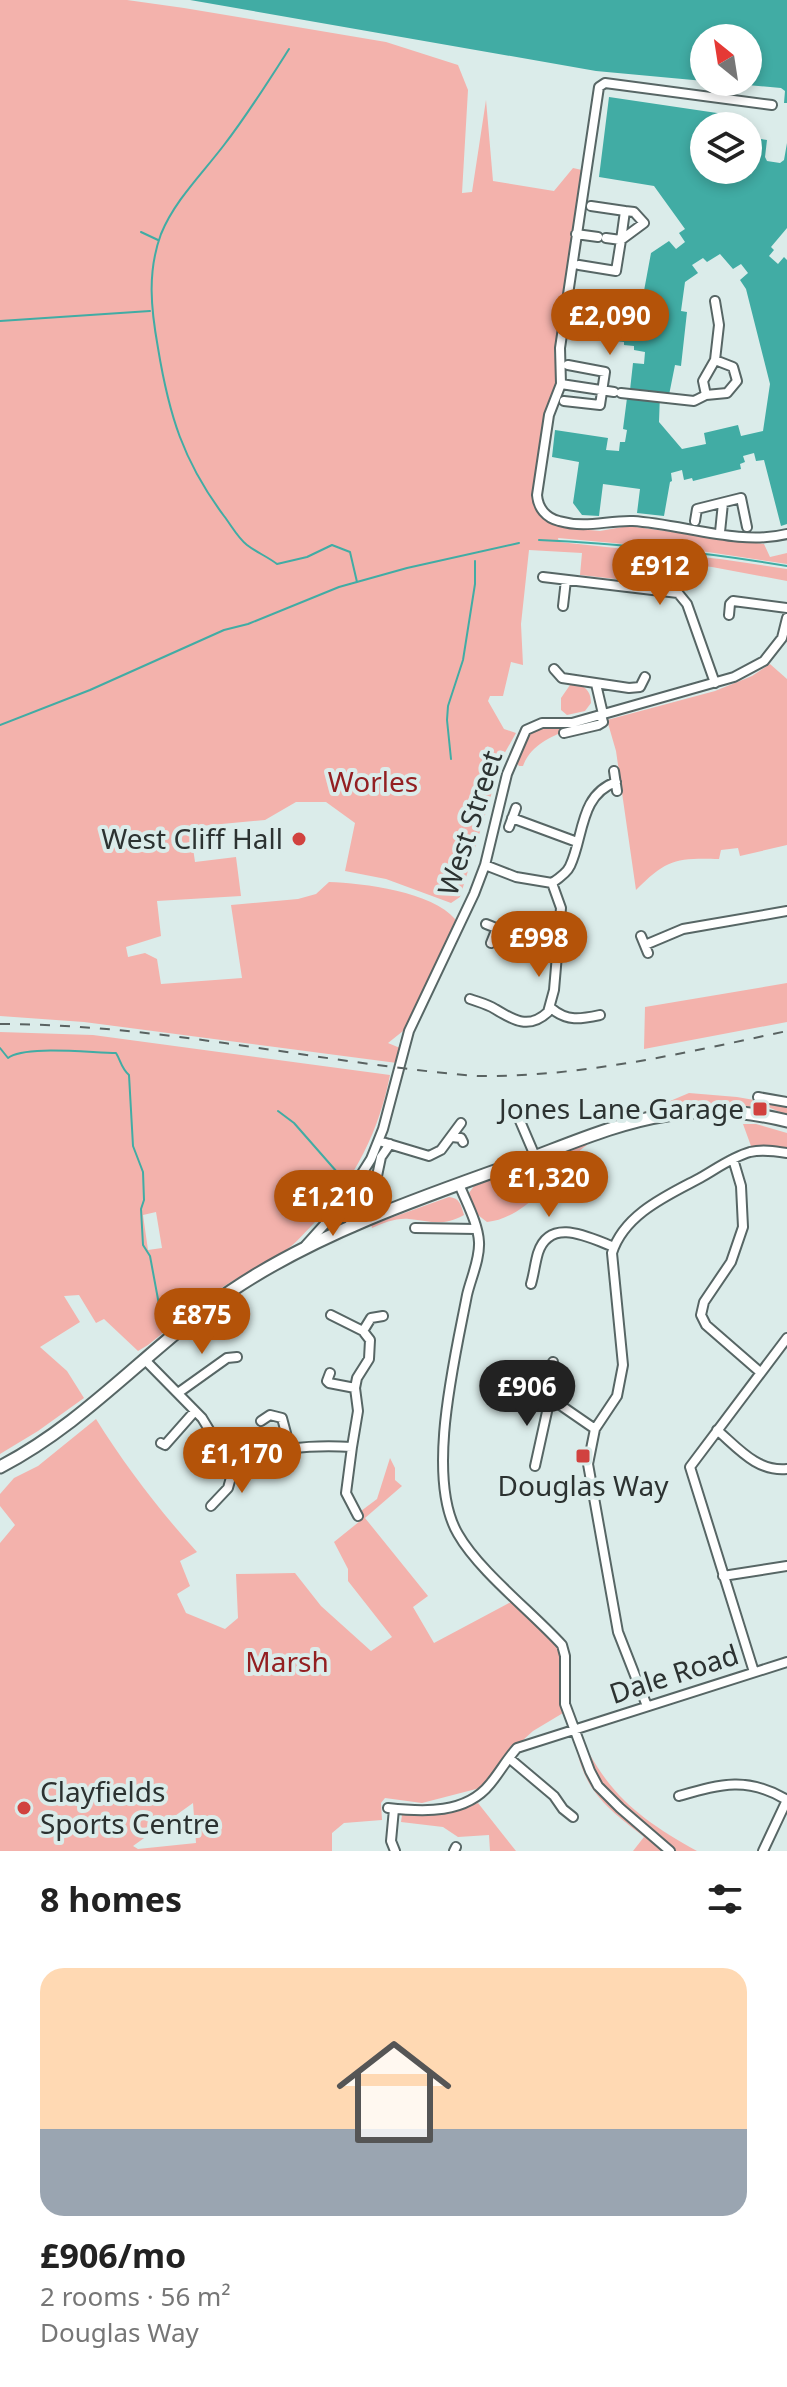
<!DOCTYPE html>
<meta charset="utf-8">
<style>
body{margin:0;font-family:"Noto Sans",sans-serif;background:#f6f6f6;color:#222;height:100vh;display:flex;flex-direction:column;font-size:30px;white-space:nowrap}
*{box-sizing:border-box;margin:0}
p{font-size:26px;color:#767676}
.icon{flex:none;width:44px;height:44px;fill:none;stroke:currentColor;stroke-width:2;stroke-linecap:round;stroke-linejoin:round}
.map{position:relative;height:1851px;overflow:hidden}
.sheet{display:flex;flex-direction:column;background:#fff;flex:1}
.sheet>*{flex:none}
.needle{width:52px;rotate:330deg}
.buttons{position:absolute;left:690px;top:24px;display:grid;gap:16px}
.buttons a{display:grid;place-items:center;width:72px;height:72px;border-radius:50%;background:#fff;box-shadow:0 4px 12px #0003;font-size:40px}
.price{position:absolute;translate:-50% -68px;padding:0 18px;border-radius:28px;background:#b45309;color:#fff;font-size:26px;line-height:52px;filter:drop-shadow(0 2px 4px #0008)}
.price::after{content:'';position:absolute;left:50%;top:48px;width:24px;height:18px;margin-left:-12px;background:inherit;clip-path:polygon(0 0,100% 0,50% 100%)}
.price.selected{background:#222;color:#fff}
ul{padding:0;list-style:none}
li{display:grid;align-content:center;gap:16px;height:424px;padding:0 40px}
li span{display:grid;place-items:center;height:248px;border-radius:24px;color:#555}
li>.icon{margin-inline-start:auto}
span .icon{width:144px;height:144px;fill:#fffc;stroke-width:1}
li b{font-size:34px}
h2{display:flex;justify-content:space-between;align-items:center;height:96px;padding:0 40px;font-size:34px}
.map>svg:first-child{display:block}
.green{fill:#f3b2ac;fill-rule:evenodd}
.water{fill:#41aca4;fill-rule:evenodd}
.lines{fill:none;stroke-linecap:round;stroke-linejoin:round}
.stream{stroke:#41aca4;stroke-width:2}
.street-casing{stroke:#576665;stroke-width:12}
.secondary-casing{stroke:#576665;stroke-width:15}
.street{stroke:#fff;stroke-width:8}
.secondary{stroke:#fff;stroke-width:11}
.rail{stroke:#596261;stroke-width:2;stroke-dasharray:10 10;stroke-linecap:butt}
.poi-dot{fill:#d1423f;stroke:#dbecea;stroke-width:3}
.labels{text-anchor:middle;stroke-width:8;stroke-linejoin:round;paint-order:stroke}
.park-label{font-size:28px;fill:#931f21;stroke:#dbecea}
.street-label{font-size:28px;fill:#2c3231;stroke:#dbecea}
.poi-label{font-size:28px;fill:#2c3231;stroke:#dbecea;text-anchor:end}
</style>
<div class="map">
<svg width="787" height="1851" viewBox="0 0 787 1851">
<rect width="100%" height="100%" fill="#dbecea"/>
<path class="green" d="M0 0H127L184 8 386 42 458 65 468 90 462 193 472 192 486 100 493 181 554 191 573 168 582 170 554 353 557 374 555 391 547 406 533 493 536 510 543 517 551 524 579 529 600 531 628 526 764 544 770 557 787 553V564L701 551 558 538 559 542 720 559 787 569V581L712 567 619 557 616 579 580 575 582 553 529 550 521 624 523 665 511 662 503 696H490L488 701 504 729 516 733 503 756 460 897 451 903 386 879 345 871 355 823 326 802H296L265 820 190 827 195 862 236 857 241 896 157 901 161 936 126 947 128 957 145 953 157 959 161 984 242 978 231 905 298 899 316 894 329 882C363 883 433 892 455 919V925L403 1031 388 1043 400 1048 397 1063 84 1022 0 1016Z
M770 664 787 679V845L740 856 738 848 721 850 719 859C676 858 667 859 636 890L616 751 607 720 715 691 752 676Z
M577 684C587 687 591 693 591 703L585 711 567 715 561 710V698L570 685Z
M544 726 569 729C549 738 531 745 523 766H519L516 761C521 742 524 733 544 726Z
M787 983V1022L644 1049 645 1007Z
M0 1032 93 1035 390 1075C379 1131 355 1179 316 1221 307 1230 299 1240 290 1247 270 1262 247 1272 226 1285 198 1302 173 1325 148 1345L138 1351 104 1319 96 1323 79 1295 64 1296 80 1322 40 1347 67 1371 84 1398 38 1431 0 1454ZM156 1212 162 1248 148 1250 143 1215Z
M689 1093 737 1097 787 1106V1115L768 1107 709 1106 637 1115Z
M743 1124H756L787 1133V1149L751 1146Z
M587 1143V1145C577 1151 574 1160 566 1168 546 1188 517 1220 487 1222L474 1212 469 1193 474 1186Z
M449 1197C460 1198 461 1205 464 1215 442 1227 431 1221 409 1219 395 1218 384 1223 372 1228L371 1225Z
M96 1419C126 1467 159 1510 197 1552L180 1561 190 1586 177 1594 186 1613 225 1629 238 1618 236 1574 295 1573 321 1606 371 1651 392 1637 348 1581V1569L334 1542 360 1521 361 1511 377 1499 390 1458 395 1468V1480L402 1486 365 1518 428 1596 413 1607 434 1643 513 1601 561 1649 559 1694 563 1713 533 1731 511 1751 480 1788 422 1803 385 1798 381 1803 382 1820 344 1823 332 1833V1851H0V1543L15 1525 0 1506V1494L14 1478 38 1466ZM193 1803 196 1843 138 1849 133 1846Z
M589 1753C616 1802 649 1824 697 1851H633L644 1837C613 1812 588 1796 578 1755Z
M478 1803 516 1851H490L489 1835 458 1837 443 1827 401 1822 402 1815 448 1814Z"/>
<path class="water" d="M190 0H787V103H784L785 91 781 88 713 82H748V38H704V81L596 71Z
M609 97 744 117 758 136 756 154 758 158 761 139 767 140 765 157 767 161 780 163 784 160 787 143V228L771 247 774 250 769 256 778 264 784 257 787 260V524L781 526 764 460 756 461 754 453 743 456 745 462 740 464 741 469 693 481 692 478 684 480 682 470 671 473 672 481 670 482 664 516 637 513 640 489 603 484 599 516 582 515 573 503 579 462 552 457 555 430 608 438 606 450 619 451 620 442H625L627 430 623 429 627 398 638 399V391L630 390 633 363 644 364 645 352 634 350V346L624 345V342L570 336 576 297 621 303 620 315 631 316 633 306 641 307 651 253 669 241 676 249 685 242 679 233 685 229 654 186 599 177ZM704 126H748V170H704ZM720 254 733 269 741 264 748 273 740 280 746 289 770 384 763 431 741 436 738 425 704 433 706 444 682 449 659 422 660 394 669 395 675 365 681 366 687 312 681 311 685 282 698 273 692 265 703 258 707 262Z"/>
<g class="lines">
<path class="stream" d="M289 49C268 82 248 114 224 145 202 174 175 200 161 234 147 272 151 309 158 348 169 415 183 461 224 516 231 525 238 538 247 545 256 552 268 557 277 564L307 557 332 545 350 552 357 582
M141 232 158 240
M0 321 150 311
M539 540C622 544 705 552 787 566
M0 725 90 690 224 630 248 624 339 587 407 568 519 543
M451 759 447 720 448 706 463 660 475 584V561
M0 1048 8 1058C24 1045 92 1053 116 1053 121 1061 121 1068 129 1075L133 1146 143 1172 144 1200 141 1209 143 1245 150 1256 160 1310 170 1325
M278 1111 294 1123 344 1180"/>
<defs>
<path id="street" d="M772 105 605 83 599 87 560 348 561 384 549 415 537 495C538 508 546 518 559 521 587 529 607 520 633 521 682 524 740 546 787 534
M591 206 625 211 621 240 606 238
M576 234 598 237
M579 265 616 271 621 240 644 223 634 212 625 211
M561 384 614 392
M621 393 694 401 706 395 727 393 737 381 733 367 715 360 719 325 715 301
M706 395 703 381 715 360
M564 401 600 405 605 372 568 365
M695 521 697 509 741 498 747 527
M720 532 723 503
M543 577 678 593 687 604 715 683
M563 606 566 580
M729 615 730 604 733 601 787 608
M554 669 562 678 629 688 640 687 645 677
M596 684 603 714
M564 733 598 725 603 722 601 715
M614 771 617 791
M512 818 577 842
M509 827 516 808
M485 865 516 877 552 883C558 879 567 873 570 866 584 837 579 795 616 782
M486 924C515 934 523 951 558 956
M641 936 648 953
M491 943 497 928
M645 945 683 929 787 911
M470 999C478 1002 487 1004 495 1009 513 1020 529 1030 548 1012L554 990 561 908 552 883
M551 1008C567 1022 581 1019 600 1015
M758 1097 787 1102
M520 1121 535 1156
M452 1137 461 1138 463 1142
M379 1141 429 1156 441 1150 461 1123
M733 1159 741 1186 743 1227 731 1262 704 1302 701 1315 706 1325 760 1372
M377 1176 381 1157 390 1144
M459 1184C466 1202 478 1223 479 1242 480 1259 471 1278 467 1295 455 1358 425 1478 458 1534 479 1571 532 1612 562 1645L565 1656V1704L590 1771 598 1786 620 1808 670 1851
M342 1205 353 1227
M415 1228 476 1229
M306 1245 342 1205 371 1159 383 1129 409 1031 474 894 485 865 507 774 526 730 542 723H572L734 677 764 661 782 638 787 618
M531 1284C534 1274 535 1263 538 1253 550 1216 590 1238 614 1247
M363 1331 371 1318 383 1316
M145 1360 202 1418 228 1461C240 1465 248 1460 259 1456 289 1446 320 1445 352 1447L358 1411 355 1388 357 1378 369 1359 370 1340 363 1331 331 1315
M553 1362 550 1398 595 1429
M330 1373 327 1381 329 1383 355 1388
M178 1393 227 1358 237 1357
M261 1421 270 1415 282 1418 290 1448
M717 1430C738 1448 757 1472 787 1469
M161 1443 165 1445 195 1411
M352 1447 346 1493 358 1516
M535 1466 550 1398
M211 1506 228 1488 235 1463
M723 1576 787 1566
M754 1672 690 1467 787 1338
M647 1706 618 1632 588 1464 595 1429 617 1396 623 1365 612 1253C624 1214 668 1195 700 1178 716 1169 732 1157 750 1152 762 1149 775 1151 787 1153
M509 1758 554 1796 563 1809 573 1817
M679 1796C721 1784 747 1776 787 1800
M388 1808C424 1812 466 1814 490 1784 500 1772 507 1759 517 1748L787 1662
M394 1809 391 1841 395 1851
M454 1851 456 1847
M763 1851 787 1800"/>
<path id="secondary" d="M0 1467C87 1422 150 1346 231 1291 318 1232 430 1194 529 1159 574 1142 620 1122 667 1115 708 1108 747 1111 787 1121"/>
</defs>
<use href="#street" class="street-casing"/>
<use href="#secondary" class="secondary-casing"/>
<use href="#street" class="street"/>
<use href="#secondary" class="secondary"/>
<path class="rail" d="M0 1024C161 1024 318 1063 477 1076 583 1077 684 1053 787 1031"/>
</g>
<g class="poi-dot">
<circle cx="299" cy="839" r="8"/>
<rect x="752" y="1101" width="16" height="16" rx="4"/>
<rect x="575" y="1448" width="16" height="16" rx="4"/>
<circle cx="24" cy="1808" r="8"/>
</g>
<g class="labels">
<g class="park-label">
<text x="373" y="792">Worles</text>
<text x="287" y="1672">Marsh</text>
</g>
<g class="street-label">
<text transform="translate(470 823) rotate(-72)" y="10">West Street</text>
<text transform="translate(674 1674) rotate(-18)" y="10">Dale Road</text>
</g>
<g class="poi-label">
<text x="283" y="849">West Cliff Hall</text>
<text x="744" y="1119">Jones Lane Garage</text>
<text x="583" y="1496" text-anchor="middle">Douglas Way</text>
<text x="40" y="1802" text-anchor="start">Clayfields<tspan x="40" dy="32">Sports Centre</tspan></text>
</g>
</g>
</svg>
<div class="buttons">
<a><svg class="needle" viewBox="-14 -14 28 28"><path d="M0-13l5 13h-10z" fill="#e53935"/><path d="M0 13l5-13h-10z" fill="#767676"/></svg></a>
<a><svg class="icon" aria-label="layers" viewBox="0 0 24 24"><path d="M12 4l9 5-9 5-9-5zM3 14l9 5 9-5"/></svg></a>
</div>
<b class="price" style="left:610px;top:357px">£2,090</b>
<b class="price" style="left:660px;top:607px">£912</b>
<b class="price" style="left:539px;top:979px">£998</b>
<b class="price" style="left:549px;top:1219px">£1,320</b>
<b class="price" style="left:333px;top:1238px">£1,210</b>
<b class="price" style="left:202px;top:1356px">£875</b>
<b class="price selected" style="left:527px;top:1428px">£906</b>
<b class="price" style="left:242px;top:1495px">£1,170</b>
</div>
<section class="sheet">
<h2>8 homes<svg class="icon" aria-label="filters" viewBox="0 0 24 24"><path d="M4 7h16M4 17h16"/><circle cx="9" cy="7" r="2"/><circle cx="15" cy="17" r="2"/></svg></h2>
<ul>
<li><span style="background:linear-gradient(#ffd9b3 65%,#9aa5b1 0)"><svg class="icon" aria-label="home" viewBox="0 0 24 24"><path d="M3 11l9-7 9 7M6 9v11h12V9"/></svg></span><div><b>£906/mo</b><p>2 rooms · 56 m²</p><p>Douglas Way</p></div></li>
</ul>
</section>
